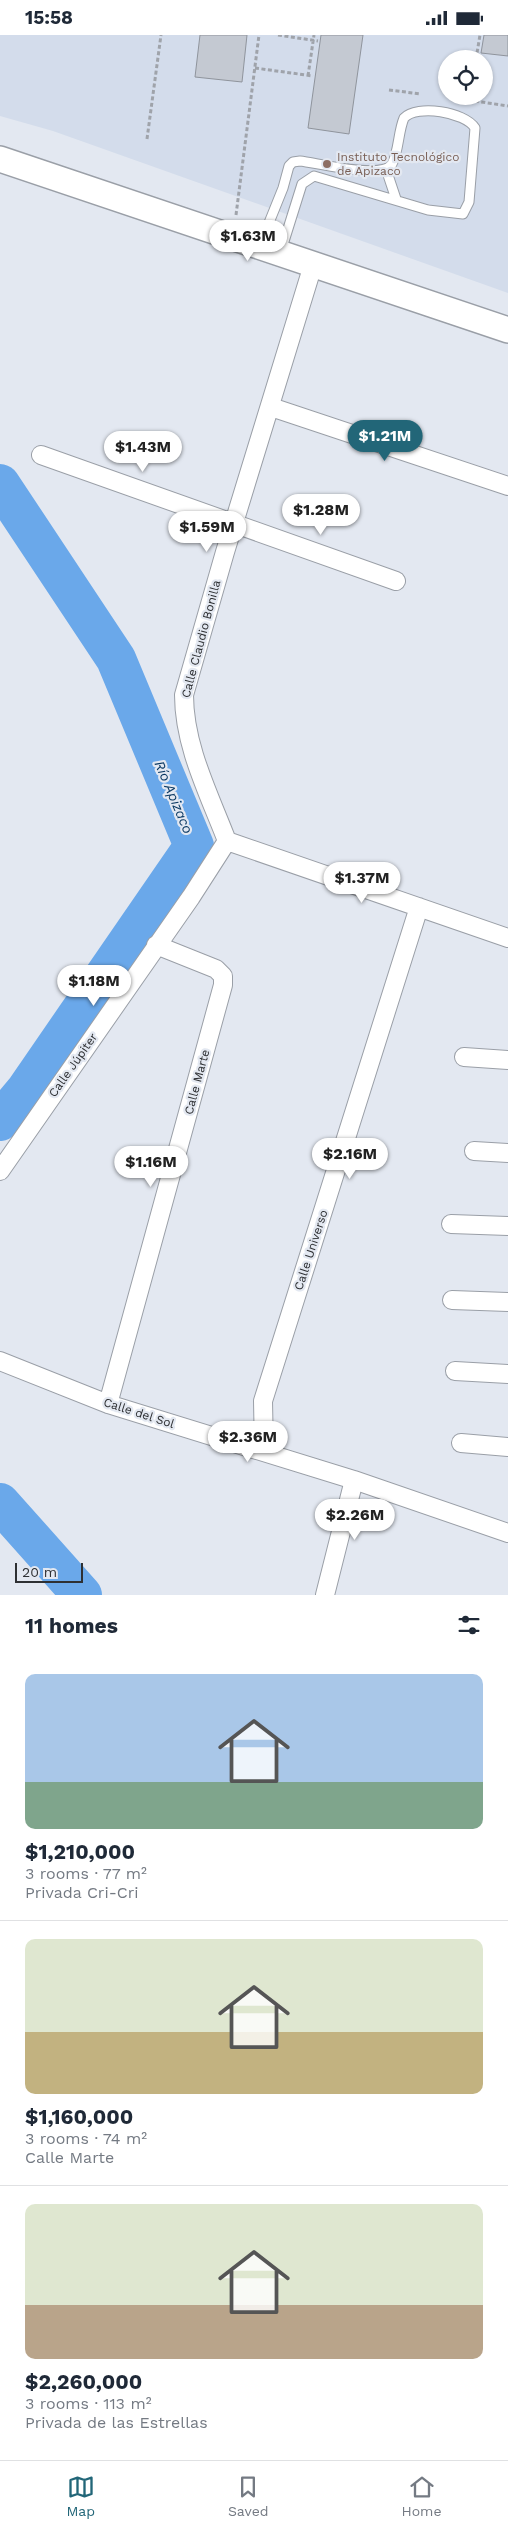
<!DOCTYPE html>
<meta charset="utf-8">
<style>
body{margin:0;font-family:"Work Sans",sans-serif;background:#f6f6f7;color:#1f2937;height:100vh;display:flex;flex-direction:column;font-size:19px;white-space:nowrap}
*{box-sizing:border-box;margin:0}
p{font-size:16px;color:#747a83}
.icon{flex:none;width:28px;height:28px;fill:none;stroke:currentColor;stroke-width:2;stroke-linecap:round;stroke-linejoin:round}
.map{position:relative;height:1560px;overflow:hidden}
.panel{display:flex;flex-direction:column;background:#fff;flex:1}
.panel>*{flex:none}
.buttons{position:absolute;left:438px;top:15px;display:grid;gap:10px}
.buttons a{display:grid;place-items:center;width:55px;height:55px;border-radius:50%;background:#fff;box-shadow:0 1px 4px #0004;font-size:25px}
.scale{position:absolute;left:15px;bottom:12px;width:68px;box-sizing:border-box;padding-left:5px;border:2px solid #2e3033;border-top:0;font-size:14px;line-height:18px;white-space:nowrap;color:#2e3033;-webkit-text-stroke:4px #e3e8f1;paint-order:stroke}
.price{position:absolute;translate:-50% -42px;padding:0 11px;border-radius:18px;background:#fff;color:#222;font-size:16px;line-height:32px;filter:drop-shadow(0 1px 2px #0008)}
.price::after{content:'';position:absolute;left:50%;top:30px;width:15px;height:11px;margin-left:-8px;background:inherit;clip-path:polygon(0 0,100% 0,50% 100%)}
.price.on{background:#226678;color:#fff}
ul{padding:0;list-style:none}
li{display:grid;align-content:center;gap:10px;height:265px;padding:0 25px}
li+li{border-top:1px solid #e0e1e3}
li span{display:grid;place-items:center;height:155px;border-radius:10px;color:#555}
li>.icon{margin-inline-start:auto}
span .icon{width:90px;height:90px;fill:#fffc;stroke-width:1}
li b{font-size:21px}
h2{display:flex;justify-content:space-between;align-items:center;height:60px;padding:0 25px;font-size:21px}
.status{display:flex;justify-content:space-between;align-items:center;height:35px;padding:0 25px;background:#fff;direction:ltr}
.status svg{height:14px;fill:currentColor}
.tabs{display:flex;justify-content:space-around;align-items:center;height:70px;border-top:1px solid #e0e1e3;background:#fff;font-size:14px;color:#747a83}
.tabs a{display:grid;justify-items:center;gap:2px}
.tabs .on{color:#226678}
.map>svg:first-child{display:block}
.built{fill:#d3dceb;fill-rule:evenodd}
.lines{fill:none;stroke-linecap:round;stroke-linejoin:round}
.river{stroke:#6aa8ea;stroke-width:40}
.building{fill:#c4c9d2;stroke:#8f949c}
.lane-casing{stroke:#9a9fa7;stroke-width:11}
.street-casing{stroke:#9a9fa7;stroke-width:20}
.secondary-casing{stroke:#9a9fa7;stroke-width:28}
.path{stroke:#9fa3aa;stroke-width:3;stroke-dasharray:4 2.5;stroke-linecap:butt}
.lane{stroke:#fff;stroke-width:9}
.street{stroke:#fff;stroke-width:18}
.secondary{stroke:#fff;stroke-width:25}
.education-dot{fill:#8d6e63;stroke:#e3e8f1;stroke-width:2}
.labels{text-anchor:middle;stroke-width:4.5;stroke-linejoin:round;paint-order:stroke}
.education-label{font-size:12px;fill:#785e54;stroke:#e3e8f1;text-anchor:start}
.street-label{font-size:12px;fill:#2e3033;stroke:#e3e8f1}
.water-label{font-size:14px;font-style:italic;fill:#0a3862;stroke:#e3e8f1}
</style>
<div class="status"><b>15:58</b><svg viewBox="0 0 49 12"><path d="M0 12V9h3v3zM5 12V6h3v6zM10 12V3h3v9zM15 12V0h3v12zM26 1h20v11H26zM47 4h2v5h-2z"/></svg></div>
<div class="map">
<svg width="508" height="1560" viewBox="0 0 508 1560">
<rect width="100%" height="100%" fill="#e3e8f1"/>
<path class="built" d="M0 0H508V258L53 96 0 81ZM446 24H484V61H446Z"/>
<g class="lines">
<path class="river" d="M0 449 116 624 194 811 26 1055 0 1086
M0 1468 82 1560"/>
</g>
<path class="building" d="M200 0H247L242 47 195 42Z
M321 0H363L349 99 308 93Z
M484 0H508V21L481 18Z"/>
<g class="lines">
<defs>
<path id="lane" d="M386 134 396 164
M260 210 283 153 289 131 293 127 300 126C318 128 382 145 392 129 399 116 398 97 404 83 417 69 465 77 475 93L469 167 463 179 428 175 314 141 302 149 281 216"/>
<path id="street" d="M271 372 508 451
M41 420 396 546
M227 806C209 759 184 711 184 660L225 517 313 230
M464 1022 508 1025
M474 1116 508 1118
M0 1136 191 862 227 806 508 903
M451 1189 508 1191
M452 1265 508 1267
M0 1326 108 1369 354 1445 508 1498
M455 1336 508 1339
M108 1369 223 950V941L216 934 156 910
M461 1408 508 1412
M264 1416 263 1366 419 872
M325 1560 354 1445"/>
<path id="secondary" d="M0 124 508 295"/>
</defs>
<use href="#lane" class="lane-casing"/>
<use href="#street" class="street-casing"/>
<use href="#secondary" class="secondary-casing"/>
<path class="path" d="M278 0 318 6
M476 24 480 0
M255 33 313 41
M308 41 314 0
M389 55 421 59
M462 64 508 71
M147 104 161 0
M236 180 259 0"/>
<use href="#lane" class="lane"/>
<use href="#street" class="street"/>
<use href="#secondary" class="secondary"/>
</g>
<circle class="education-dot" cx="327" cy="129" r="5"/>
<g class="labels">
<g class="education-label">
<text x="337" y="126">Instituto Tecnológico<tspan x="337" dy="14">de Apizaco</tspan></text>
</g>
<g class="street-label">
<text transform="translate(201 604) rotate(-75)" y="4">Calle Claudio Bonilla</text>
<text transform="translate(73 1030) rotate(-55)" y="4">Calle Júpiter</text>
<text transform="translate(197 1047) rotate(-75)" y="4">Calle Marte</text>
<text transform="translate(311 1215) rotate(-72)" y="4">Calle Universo</text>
<text transform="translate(139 1378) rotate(18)" y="4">Calle del Sol</text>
</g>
<g class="water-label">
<text transform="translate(174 762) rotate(67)" y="5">Río Apizaco</text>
</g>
</g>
</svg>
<div class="buttons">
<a><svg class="icon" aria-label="locate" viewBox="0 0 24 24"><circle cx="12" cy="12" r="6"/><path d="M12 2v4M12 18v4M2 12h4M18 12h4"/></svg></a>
</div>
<div class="scale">20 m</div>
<b class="price" style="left:248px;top:227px">$1.63M</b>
<b class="price on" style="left:385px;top:427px">$1.21M</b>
<b class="price" style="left:143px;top:438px">$1.43M</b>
<b class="price" style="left:321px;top:501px">$1.28M</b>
<b class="price" style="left:207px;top:518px">$1.59M</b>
<b class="price" style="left:362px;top:869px">$1.37M</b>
<b class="price" style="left:94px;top:972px">$1.18M</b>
<b class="price" style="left:350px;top:1145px">$2.16M</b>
<b class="price" style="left:151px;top:1153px">$1.16M</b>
<b class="price" style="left:248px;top:1428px">$2.36M</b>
<b class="price" style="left:355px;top:1506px">$2.26M</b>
</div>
<section class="panel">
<h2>11 homes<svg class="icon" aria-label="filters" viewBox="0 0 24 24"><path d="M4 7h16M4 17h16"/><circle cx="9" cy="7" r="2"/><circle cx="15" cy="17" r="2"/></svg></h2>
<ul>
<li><span style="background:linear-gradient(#a9c7e8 70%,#7fa58c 0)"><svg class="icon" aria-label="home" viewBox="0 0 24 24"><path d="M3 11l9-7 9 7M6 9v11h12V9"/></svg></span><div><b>$1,210,000</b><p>3 rooms · 77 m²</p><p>Privada Cri-Cri</p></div></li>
<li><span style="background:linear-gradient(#dfe7d0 60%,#c2b280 0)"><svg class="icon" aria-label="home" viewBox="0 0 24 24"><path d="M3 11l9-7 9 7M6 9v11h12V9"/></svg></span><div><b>$1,160,000</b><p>3 rooms · 74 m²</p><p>Calle Marte</p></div></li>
<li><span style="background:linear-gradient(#dfe7d0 65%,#b9a48a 0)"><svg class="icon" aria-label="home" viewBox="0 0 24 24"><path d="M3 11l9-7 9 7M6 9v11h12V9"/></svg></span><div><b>$2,260,000</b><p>3 rooms · 113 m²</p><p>Privada de las Estrellas</p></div></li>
</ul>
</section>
<nav class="tabs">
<a class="on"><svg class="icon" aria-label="map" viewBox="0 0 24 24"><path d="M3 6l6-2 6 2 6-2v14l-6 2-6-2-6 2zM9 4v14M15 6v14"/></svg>Map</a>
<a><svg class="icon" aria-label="saved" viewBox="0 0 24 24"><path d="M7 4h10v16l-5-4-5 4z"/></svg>Saved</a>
<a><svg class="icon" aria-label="home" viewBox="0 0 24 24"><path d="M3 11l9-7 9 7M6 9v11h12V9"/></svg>Home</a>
</nav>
